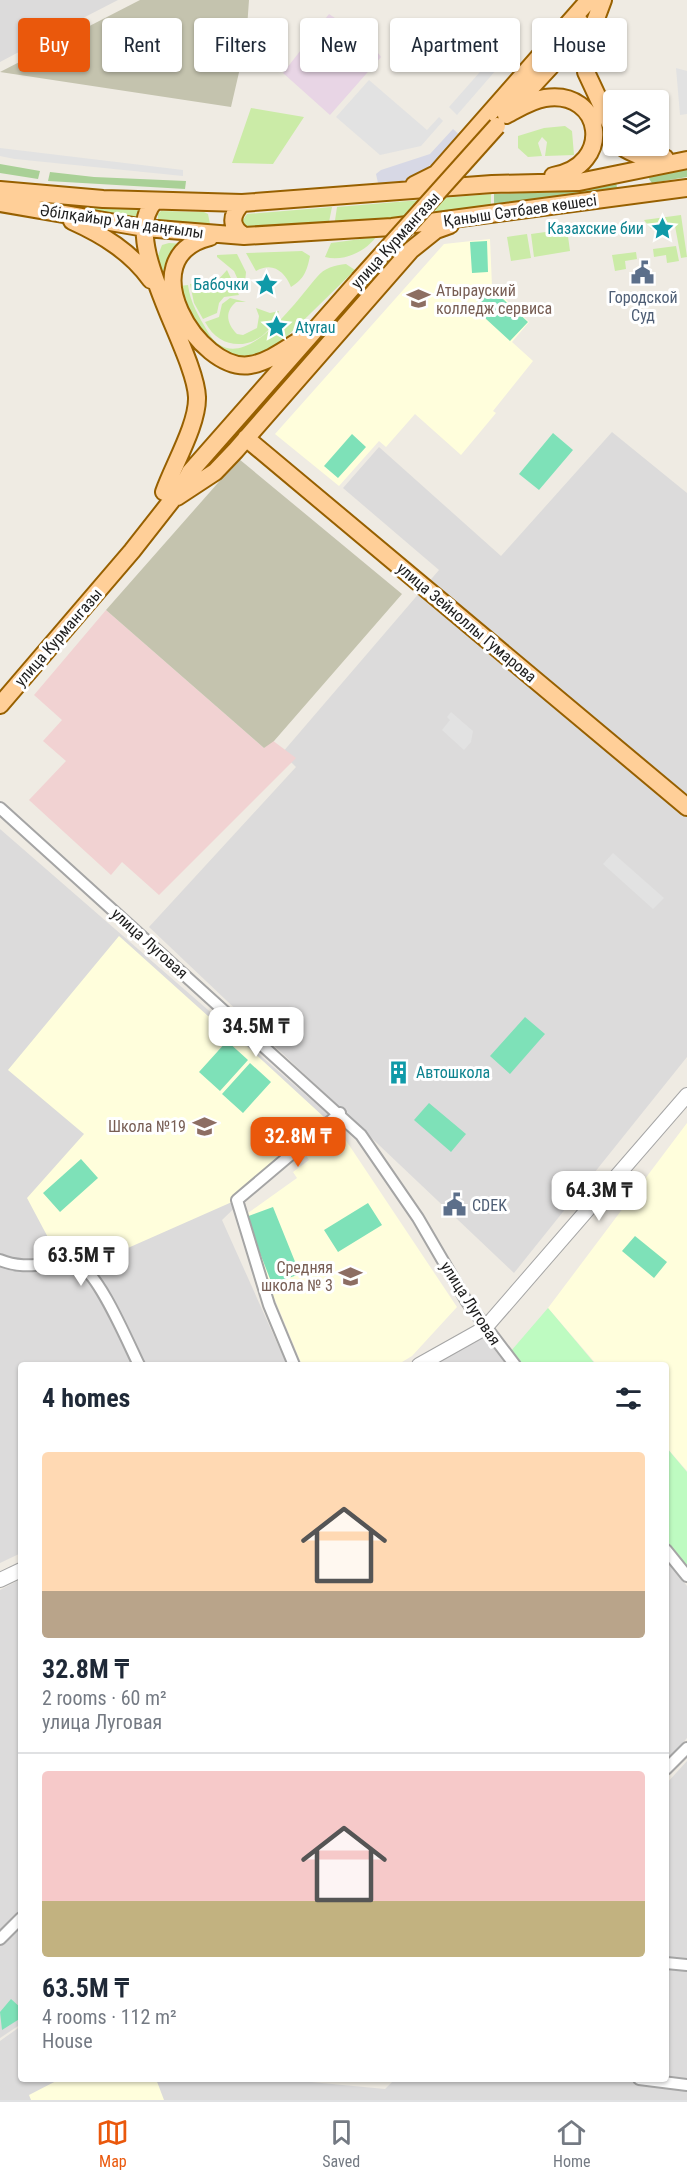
<!DOCTYPE html>
<meta charset="utf-8">
<style>
body{margin:0;font-family:"Roboto Condensed",sans-serif;background:#f2f2f3;color:#1f2937;height:100vh;display:flex;flex-direction:column;font-size:22px;white-space:nowrap}
*{box-sizing:border-box;margin:0}
p{font-size:20px;color:#747a83}
.icon{flex:none;width:33px;height:33px;fill:none;stroke:currentColor;stroke-width:2;stroke-linecap:round;stroke-linejoin:round}
.map{position:relative;flex:1;overflow:hidden}
.sheet{position:absolute;left:18px;top:1362px;width:651px;height:720px;display:flex;flex-direction:column;background:#fff;border-radius:6px;box-shadow:0 2px 4px #0004}
.sheet>*{flex:none}
.banner{position:absolute;left:18px;top:18px;width:651px;height:54px;display:flex;gap:12px}
.controls{position:absolute;left:603px;top:90px;display:grid;gap:12px}
.controls a{display:grid;place-items:center;width:66px;height:66px;border-radius:6px;background:#fff;box-shadow:0 2px 4px #0004;font-size:30px}
.price{position:absolute;translate:-50% -51px;padding:0 14px;border-radius:12px;background:#fff;color:#222;font-size:20px;line-height:39px;filter:drop-shadow(0 2px 3px #0008)}
.price::after{content:'';position:absolute;left:50%;top:36px;width:18px;height:14px;margin-left:-9px;background:inherit;clip-path:polygon(0 0,100% 0,50% 100%)}
.price.selected{background:#ea580c;color:#fff}
ul{padding:0;list-style:none}
li{display:grid;align-content:center;gap:12px;height:318px;padding:0 24px}
li+li{border-top:2px solid #e0e1e3}
li span{display:grid;place-items:center;height:186px;border-radius:6px;color:#555}
li>.icon{margin-inline-start:auto}
span .icon{width:108px;height:108px;fill:#fffc;stroke-width:1}
li b{font-size:26px}
h2{display:flex;justify-content:space-between;align-items:center;height:72px;padding:0 24px;font-size:26px}
.pill{padding:0 21px;border-radius:6px;background:#fff;box-shadow:0 2px 4px #0004;font-size:21px;line-height:54px}
.pill.selected{background:#ea580c;color:#fff}
.tab-bar{display:flex;justify-content:space-around;align-items:center;height:84px;border-top:2px solid #e0e1e3;background:#fff;font-size:16px;color:#747a83}
.tab-bar a{display:grid;justify-items:center;gap:3px}
.tab-bar .selected{color:#ea580c}
.map>svg:first-child{display:block}
.residential{fill:#dcdbdb}
.commercial{fill:#f1d2d2}
.industrial{fill:#e8d5e5}
.education{fill:#fffedc}
.construction{fill:#c4c3ae}
.grass{fill:#cbeba7}
.forest{fill:#a9d096}
.park{fill:#befbc1}
.pitch{fill:#7ee1b8}
.parking{fill:#e2e2e2}
.plaza{fill:#d7d8e5}
.lines{fill:none;stroke-linecap:round;stroke-linejoin:round}
.minor-casing{stroke:#a5a5a5;stroke-width:14}
.tertiary-casing{stroke:#a5a5a5;stroke-width:16}
.primary-casing{stroke:#976000;stroke-width:20}
.minor{stroke:#fff;stroke-width:10}
.tertiary{stroke:#fff;stroke-width:14}
.primary{stroke:#ffcf98;stroke-width:16}
.primary-bridge-casing{stroke:#976000;stroke-width:20;stroke-linecap:butt}
.primary-bridge{stroke:#ffcf98;stroke-width:16}
.labels{text-anchor:middle;stroke-width:6;stroke-linejoin:round;paint-order:stroke}
.street-label{font-size:16px;fill:#1e1e1e;stroke:#fff}
.culture-label{font-size:16px;fill:#0d838f;stroke:#fff;text-anchor:end}
.education-label{font-size:16px;fill:#785e54;stroke:#fff;text-anchor:end}
.service-label{font-size:16px;fill:#4e5e75;stroke:#fff}
</style>
<div class="map">
<svg width="687" height="2100" viewBox="0 0 687 2100">
<rect width="100%" height="100%" fill="#efebe3"/>
<path class="residential" d="M0 0H118L83 18 84 23 71 30 68 26 0 62Z
M612 432 687 493V1057L514 1273 149 927 296 767 282 753 439 570 343 488 379 447 501 556Z
M0 829 330 1116 222 1220 287 1365H21V1553L0 1563Z
M484 1337 507 1365H430Z
M666 1560 687 1586V1738L666 1763Z
M21 1579V2024L0 2038V1590Z
M687 1761V2100H0V2041L21 2026V2079H279L385 2089 395 2079H666V1784Z"/>
<path class="commercial" d="M106 610 264 748 272 740 296 758 159 895 122 862 111 875 29 800 66 761 43 741 62 720 34 695Z"/>
<path class="industrial" d="M329 14 351 29 362 24 377 37 375 49 381 57 330 115 283 73Z"/>
<path class="education" d="M490 239 492 286 529 322 512 342 533 361 493 411 496 413 461 455 415 414 386 447 379 441 339 486 275 434 444 244Z
M119 936 208 1016 212 1014 325 1118 241 1198 103 1259 52 1245 27 1198 84 1134 8 1070Z
M687 1123V1471L666 1447V1365H597L548 1308Z
M339 1130 457 1307 412 1356 397 1365H302L241 1218 297 1178 293 1172 309 1160 306 1155Z
M60 2079H156L164 2100H31L29 2095Z"/>
<path class="construction" d="M140 0H249L246 42 231 107 0 72Z
M239 459 402 594 274 741 264 748 106 610Z"/>
<path class="grass" d="M251 108 304 117 273 164 232 163Z
M565 126 572 131 574 155 545 156 547 142 542 137 538 143 542 156 528 157 518 148V136L544 128Z
M491 194V205L334 227 337 207Z
M23 196 142 206 139 220Z
M332 207 328 227 248 232 241 223 247 214Z
M161 211 204 212 208 214 210 224 208 227 158 223V214Z
M681 215 687 257 681 258 675 226H668L667 222 656 224 657 229H651L644 220Z
M567 229 570 251 534 257 531 234Z
M527 234 531 258 511 261 507 237Z
M376 237C365 252 343 262 325 257L331 243Z
M169 243 185 244 166 286 157 258 162 245Z
M676 246 679 261 667 263 666 255 654 257 653 249Z
M302 251 310 256C307 271 304 279 291 287 285 272 273 261 256 271L246 253Z
M636 252 637 259 625 261 626 269 615 271 612 255Z
M237 254 246 272 244 293 234 271 217 257V255Z
M346 264 355 270 270 353 245 361 202 338 180 286 188 285C190 302 199 317 208 332 239 384 297 300 317 277 324 268 335 265 346 264Z
M227 270 239 295 224 297 219 303 217 313 203 319 194 303 190 284 217 281Z
M230 298 246 302H236C224 312 227 324 237 334L243 335 257 328 259 316 256 308 270 313 279 311C268 347 224 358 205 322L219 317 222 304Z"/>
<path class="forest" d="M0 164 40 171 38 179 0 173Z
M687 169V177L652 183 649 179 650 174Z
M50 172 94 177 186 181 185 189 48 181Z
M616 181 617 188 494 204V194L556 192Z"/>
<path class="park" d="M548 1308 596 1365H522L511 1351Z
M666 1447 687 1472V1565L666 1544Z"/>
<path class="pitch" d="M487 241 488 272 472 273 470 242Z
M490 287 528 322 510 341 473 307Z
M553 433 573 450 539 490 519 474Z
M352 434 366 447 338 478 324 466Z
M525 1017 545 1034 510 1074 490 1056Z
M227 1041 248 1060 220 1091 199 1072Z
M250 1063 271 1082 243 1113 222 1094Z
M429 1103 466 1134 451 1152 414 1120Z
M81 1159 98 1178 60 1212 43 1193Z
M368 1203 382 1225 338 1252 324 1230Z
M273 1207 300 1274 272 1284 246 1217Z
M635 1236 667 1262 654 1278 622 1251Z
M11 1999 21 2008V2018L2 2030 0 2012Z"/>
<path class="parking" d="M509 39 517 46 457 115 449 107Z
M676 68 687 71V114L680 115Z
M369 80 427 130 439 117 443 121 421 146 380 155 336 117Z
M0 148 183 170V176L15 159 0 156Z
M451 712 473 731 471 742 464 750 442 730 450 720 447 717Z
M613 853 664 898 653 909 603 864Z"/>
<path class="plaza" d="M453 129 463 138 440 164 409 181 384 185 378 183 376 174 381 170 430 154Z"/>
<g class="lines">
<defs>
<path id="minor" d="M0 808 361 1135 418 1218 467 1302 515 1365
M0 1260C28 1272 55 1259 79 1266 98 1271 129 1345 139 1365
M294 1365 269 1305 237 1200 340 1113
M666 1550 687 1576
M666 1769 687 1748
M0 1939 21 1918
M666 1963 687 1965
M639 2079 687 2085"/>
<path id="tertiary" d="M419 1365 485 1328 687 1095
M0 1580 21 1570"/>
<path id="primary" d="M603 0 587 43 586 72 614 132
M512 108 550 67 580 22
M506 115C518 109 531 100 545 98 604 89 614 166 553 176
M621 146C635 156 648 159 665 158
M414 185 436 174 589 0
M0 190 103 199 242 203 492 184 579 182 687 160
M155 201C117 238 195 350 197 397 198 424 173 466 164 492
M0 203 145 228 244 236 392 227 687 188
M242 203C231 215 229 226 244 236
M72 221C103 235 131 252 151 280
M210 237C128 257 199 373 250 365 268 362 284 350 300 340
M246 438 687 807
M177 497 215 472 236 450 411 250 436 230 450 225
M0 705 132 551 183 486 190 472 359 280"/>
</defs>
<use href="#minor" class="minor-casing"/>
<use href="#tertiary" class="tertiary-casing"/>
<use href="#primary" class="primary-casing"/>
<use href="#minor" class="minor"/>
<use href="#tertiary" class="tertiary"/>
<use href="#primary" class="primary"/>
<defs>
<path id="primary-bridge" d="M359 280 497 126"/>
</defs>
<use href="#primary-bridge" class="primary-bridge-casing"/>
<use href="#primary-bridge" class="primary-bridge"/>
</g>
<defs>
<symbol id="sight-bare" viewBox="-9 -9 18 18"><path d="M0-6L1.8-2.2L6-1.7L2.9 1.2L3.7 5.4L0 3.3L-3.7 5.4L-2.9 1.2L-6-1.7L-1.8-2.2Z" fill="#0f9aa8" stroke="#fff" stroke-width="2.5" paint-order="stroke"/></symbol>
<symbol id="civic-bare" viewBox="-9 -9 18 18"><path d="M-.6-6.5H3V-4.5H.6V-3L4-1V1h2V6H-6V1h2V-1L-.6-3ZM-1.2 2.5V6h2.4V2.5Z" fill="#5c6f8a" stroke="#fff" stroke-width="2.5" paint-order="stroke"/></symbol>
<symbol id="university-bare" viewBox="-9 -9 18 18"><path d="M0-5L7-2L0 1L-7-2ZM-4 1L0 2.5L4 1V4Q0 6-4 4Z" fill="#8d6e63" stroke="#fff" stroke-width="2.5" paint-order="stroke"/></symbol>
<symbol id="building-bare" viewBox="-9 -9 18 18"><path d="M-4-6H4V6H1V3H-1V6H-4ZM-2.5-4.3h1.7v1.8h-1.7ZM.8-4.3h1.7v1.8H.8ZM-2.5-1h1.7V.8h-1.7ZM.8-1h1.7V.8H.8Z" fill="#0f9aa8" stroke="#fff" stroke-width="2.5" paint-order="stroke"/></symbol>
<symbol id="school-bare" viewBox="-9 -9 18 18"><path d="M0-5L7-2L0 1L-7-2ZM-4 1L0 2.5L4 1V4Q0 6-4 4Z" fill="#8d6e63" stroke="#fff" stroke-width="2.5" paint-order="stroke"/></symbol>
</defs>
<g fill-rule="evenodd">
<use href="#sight-bare" x="646" y="212" width="33" height="33"/>
<use href="#civic-bare" x="626" y="256" width="33" height="33"/>
<use href="#sight-bare" x="250" y="268" width="33" height="33"/>
<use href="#university-bare" x="402" y="282" width="33" height="33"/>
<use href="#sight-bare" x="260" y="310" width="33" height="33"/>
<use href="#building-bare" x="382" y="1056" width="33" height="33"/>
<use href="#school-bare" x="188" y="1110" width="33" height="33"/>
<use href="#civic-bare" x="438" y="1188" width="33" height="33"/>
<use href="#school-bare" x="334" y="1260" width="33" height="33"/>
</g>
<g class="labels">
<g class="street-label">
<text transform="translate(520 210) rotate(-8)" y="6">Қаныш Сәтбаев көшесі</text>
<text transform="translate(122 221) rotate(8)" y="6">Әбілқайыр Хан даңғылы</text>
<text transform="translate(395 240) rotate(-48)" y="6">улица Курмангазы</text>
<text transform="translate(467 622) rotate(40)" y="6">улица Зейноллы Гумарова</text>
<text transform="translate(58 637) rotate(-49)" y="6">улица Курмангазы</text>
<text transform="translate(150 943) rotate(42)" y="6">улица Луговая</text>
<text transform="translate(471 1303) rotate(57)" y="6">улица Луговая</text>
</g>
<g class="culture-label">
<text x="644" y="234">Казахские бии</text>
<text x="249" y="290">Бабочки</text>
<text x="295" y="333" text-anchor="start">Atyrau</text>
<text x="416" y="1078" text-anchor="start">Автошкола</text>
</g>
<g class="education-label">
<text x="436" y="296" text-anchor="start">Атырауский<tspan x="436" dy="18">колледж сервиса</tspan></text>
<text x="186" y="1132">Школа №19</text>
<text x="333" y="1273">Средняя<tspan x="333" dy="18">школа № 3</tspan></text>
</g>
<g class="service-label">
<text x="643" y="303">Городской<tspan x="643" dy="18">Суд</tspan></text>
<text x="472" y="1211" text-anchor="start">CDEK</text>
</g>
</g>
</svg>
<div class="controls">
<a><svg class="icon" aria-label="layers" viewBox="0 0 24 24"><path d="M12 4l9 5-9 5-9-5zM3 14l9 5 9-5"/></svg></a>
</div>
<b class="price" style="left:256px;top:1058px">34.5M ₸</b>
<b class="price selected" style="left:298px;top:1168px">32.8M ₸</b>
<b class="price" style="left:599px;top:1222px">64.3M ₸</b>
<b class="price" style="left:81px;top:1287px">63.5M ₸</b>
<div class="banner">
<a class="pill selected">Buy</a>
<a class="pill">Rent</a>
<a class="pill">Filters</a>
<a class="pill">New</a>
<a class="pill">Apartment</a>
<a class="pill">House</a>
</div>
<section class="sheet">
<h2>4 homes<svg class="icon" aria-label="filters" viewBox="0 0 24 24"><path d="M4 7h16M4 17h16"/><circle cx="9" cy="7" r="2"/><circle cx="15" cy="17" r="2"/></svg></h2>
<ul>
<li><span style="background:linear-gradient(#ffd9b3 75%,#b9a48a 0)"><svg class="icon" aria-label="home" viewBox="0 0 24 24"><path d="M3 11l9-7 9 7M6 9v11h12V9"/></svg></span><div><b>32.8M ₸</b><p>2 rooms · 60 m²</p><p>улица Луговая</p></div></li>
<li><span style="background:linear-gradient(#f6c9c9 70%,#c2b280 0)"><svg class="icon" aria-label="home" viewBox="0 0 24 24"><path d="M3 11l9-7 9 7M6 9v11h12V9"/></svg></span><div><b>63.5M ₸</b><p>4 rooms · 112 m²</p><p>House</p></div></li>
</ul>
</section>
</div>
<nav class="tab-bar">
<a class="selected"><svg class="icon" aria-label="map" viewBox="0 0 24 24"><path d="M3 6l6-2 6 2 6-2v14l-6 2-6-2-6 2zM9 4v14M15 6v14"/></svg>Map</a>
<a><svg class="icon" aria-label="saved" viewBox="0 0 24 24"><path d="M7 4h10v16l-5-4-5 4z"/></svg>Saved</a>
<a><svg class="icon" aria-label="home" viewBox="0 0 24 24"><path d="M3 11l9-7 9 7M6 9v11h12V9"/></svg>Home</a>
</nav>
